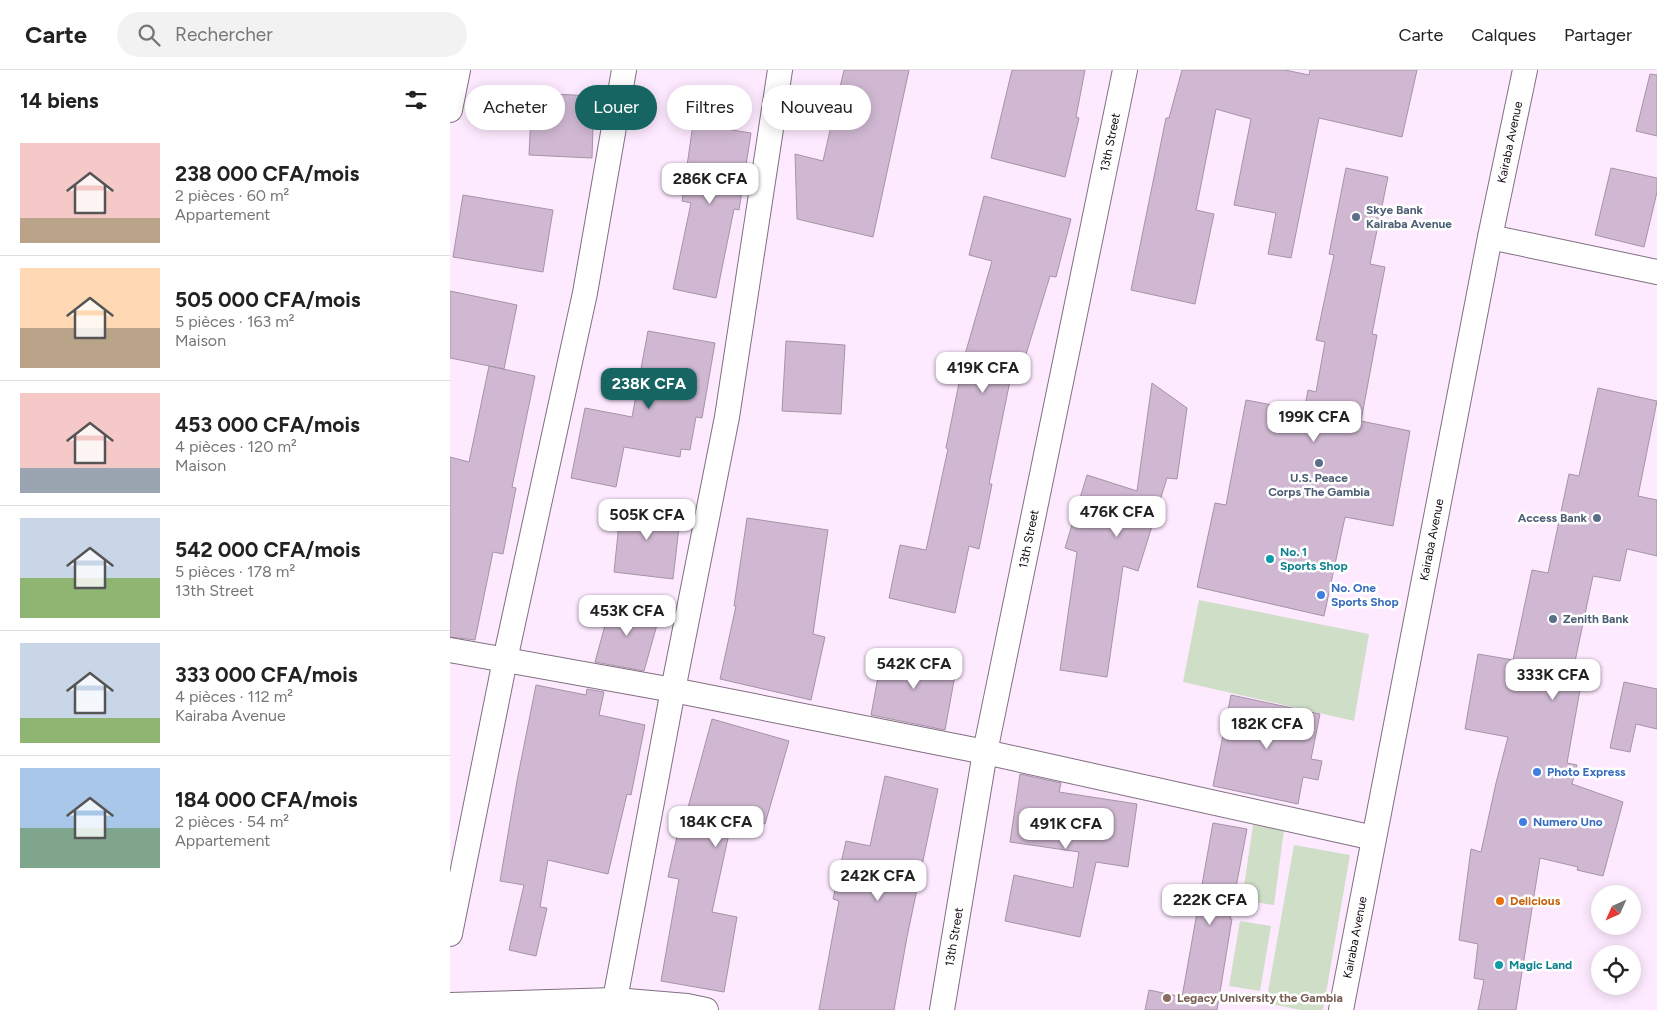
<!DOCTYPE html>
<html lang="fr">
<meta charset="utf-8">
<style>
body{margin:0;font-family:Figtree,sans-serif;background:#f2f2f2;color:#222;height:100vh;display:flex;flex-direction:column;font-size:19px;white-space:nowrap}
*{box-sizing:border-box;margin:0}
p{font-size:16px;color:#767676}
.icon{flex:none;width:28px;height:28px;fill:none;stroke:currentColor;stroke-width:2;stroke-linecap:round;stroke-linejoin:round}
.map{position:relative;flex:1;overflow:hidden}
.sheet{display:flex;flex-direction:column;background:#fff;width:450px}
.sheet>*{flex:none}
.guide{position:absolute;left:15px;top:15px;width:475px;height:45px;display:flex;gap:10px}
.needle{width:32px;rotate:225deg}
.tools{position:absolute;left:1141px;top:815px;display:grid;gap:10px}
.tools a{display:grid;place-items:center;width:50px;height:50px;border-radius:50%;background:#fff;box-shadow:0 2px 12px #0003;font-size:25px}
.price{position:absolute;translate:-50% -42px;padding:0 11px;border-radius:10px;background:#fff;color:#222;font-size:16px;line-height:32px;filter:drop-shadow(0 1px 2px #0008)}
.price::after{content:'';position:absolute;left:50%;top:30px;width:15px;height:11px;margin-left:-8px;background:inherit;clip-path:polygon(0 0,100% 0,50% 100%)}
.price.on{background:#166563;color:#fff}
ul{padding:0;list-style:none}
li{display:flex;align-items:center;gap:15px;height:125px;padding:0 20px}
li+li{border-top:1px solid #e0e0e0}
li span{display:grid;place-items:center;flex:none;width:140px;height:100px;border-radius:0px;color:#555}
li>.icon{margin-inline-start:auto}
span .icon{width:60px;height:60px;fill:#fffc;stroke-width:1}
li b{font-size:21px}
h2{display:flex;justify-content:space-between;align-items:center;height:60px;padding:0 20px;font-size:21px}
.pill{padding:0 18px;border-radius:22px;background:#fff;box-shadow:0 2px 12px #0003;font-size:18px;line-height:45px}
.pill.on{background:#166563;color:#fff}
header{display:flex;align-items:center;gap:30px;box-sizing:border-box;height:70px;padding:0 25px;background:#fff;border-bottom:1px solid #e0e0e0}
header strong{font-size:24px}
nav{display:flex;gap:28px;margin-inline-start:auto;font-size:18px}
.search{width:350px;height:45px;background:#f2f2f2;display:flex;align-items:center;gap:12px;box-sizing:border-box;padding:0 18px;border-radius:28px;color:#767676;font-size:19px}
main{display:flex;flex:1;min-height:0}
.map>svg:first-child{display:block}
.green{fill:#cedec7}
.building{fill:#d0b8d2;stroke:#a593a6}
.lines{fill:none;stroke-linecap:round;stroke-linejoin:round}
.minor-casing{stroke:#806f81;stroke-width:26}
.minor{stroke:#fff;stroke-width:24}
.service-dot{fill:#5c6f8a;stroke:#fff;stroke-width:2}
.culture-dot{fill:#0f9aa8;stroke:#fff;stroke-width:2}
.shop-dot{fill:#3f7fe0;stroke:#fff;stroke-width:2}
.food-dot{fill:#e8710a;stroke:#fff;stroke-width:2}
.education-dot{fill:#8d6e63;stroke:#fff;stroke-width:2}
.labels{text-anchor:middle;stroke-width:5;stroke-linejoin:round;paint-order:stroke}
.street-label{font-size:12px;fill:#100a10;stroke:#fff}
.service-label{font-size:12px;font-weight:bold;fill:#4e5e75;stroke:#fff;text-anchor:start}
.culture-label{font-size:12px;font-weight:bold;fill:#0d838f;stroke:#fff;text-anchor:start}
.shop-label{font-size:12px;font-weight:bold;fill:#366cbe;stroke:#fff;text-anchor:start}
.food-label{font-size:12px;font-weight:bold;fill:#c56008;stroke:#fff;text-anchor:start}
.education-label{font-size:12px;font-weight:bold;fill:#785e54;stroke:#fff;text-anchor:start}
</style>
<header>
<strong>Carte</strong>
<div class="search"><svg class="icon" aria-label="search" viewBox="0 0 24 24"><circle cx="10" cy="10" r="6"/><path d="M15 15l6 6"/></svg>Rechercher</div>
<nav><a>Carte</a><a>Calques</a><a>Partager</a></nav>
</header>
<main>
<section class="sheet">
<h2>14 biens<svg class="icon" aria-label="filters" viewBox="0 0 24 24"><path d="M4 7h16M4 17h16"/><circle cx="9" cy="7" r="2"/><circle cx="15" cy="17" r="2"/></svg></h2>
<ul>
<li><span style="background:linear-gradient(#f6c9c9 75%,#b9a48a 0)"><svg class="icon" aria-label="home" viewBox="0 0 24 24"><path d="M3 11l9-7 9 7M6 9v11h12V9"/></svg></span><div><b>238 000 CFA/mois</b><p>2 pièces · 60 m²</p><p>Appartement</p></div></li>
<li><span style="background:linear-gradient(#ffd9b3 60%,#b9a48a 0)"><svg class="icon" aria-label="home" viewBox="0 0 24 24"><path d="M3 11l9-7 9 7M6 9v11h12V9"/></svg></span><div><b>505 000 CFA/mois</b><p>5 pièces · 163 m²</p><p>Maison</p></div></li>
<li><span style="background:linear-gradient(#f6c9c9 75%,#9aa5b1 0)"><svg class="icon" aria-label="home" viewBox="0 0 24 24"><path d="M3 11l9-7 9 7M6 9v11h12V9"/></svg></span><div><b>453 000 CFA/mois</b><p>4 pièces · 120 m²</p><p>Maison</p></div></li>
<li><span style="background:linear-gradient(#c9d6e8 60%,#8fb573 0)"><svg class="icon" aria-label="home" viewBox="0 0 24 24"><path d="M3 11l9-7 9 7M6 9v11h12V9"/></svg></span><div><b>542 000 CFA/mois</b><p>5 pièces · 178 m²</p><p>13th Street</p></div></li>
<li><span style="background:linear-gradient(#c9d6e8 75%,#8fb573 0)"><svg class="icon" aria-label="home" viewBox="0 0 24 24"><path d="M3 11l9-7 9 7M6 9v11h12V9"/></svg></span><div><b>333 000 CFA/mois</b><p>4 pièces · 112 m²</p><p>Kairaba Avenue</p></div></li>
<li><span style="background:linear-gradient(#a9c7e8 60%,#7fa58c 0)"><svg class="icon" aria-label="home" viewBox="0 0 24 24"><path d="M3 11l9-7 9 7M6 9v11h12V9"/></svg></span><div><b>184 000 CFA/mois</b><p>2 pièces · 54 m²</p><p>Appartement</p></div></li>
</ul>
</section>
<div class="map">
<svg width="1207" height="940" viewBox="0 0 1207 940">
<rect width="100%" height="100%" fill="#feeaff"/>
<path class="green" d="M749 530 919 564 904 651 733 612Z
M803 755 834 760 824 835 792 830Z
M844 775 900 785 873 940H851L816 933Z
M790 851 821 856 810 921 779 916Z"/>
<path class="building" d="M394 0H459L423 167 347 149 345 84 373 91Z
M562 0H635L626 47 629 48 615 107 541 88Z
M732 0H835L859 5 860 0H967L952 67 869 48 841 188 818 184 826 143 784 135 801 49 766 39 746 140 764 144 745 234 681 220 716 48H719Z
M1200 4 1207 5V66L1186 61Z
M82 23 144 26 142 88 79 85Z
M243 54 301 63 289 140 284 139 266 228 223 219 241 133 232 131Z
M896 98 938 107 920 194 935 197 922 264 927 265 911 351 960 361 943 456 895 447 874 546 747 517 765 433 776 435 796 330 854 341 858 320 866 322 875 272 866 270 884 185 879 184Z
M1161 98 1207 108V122L1194 177 1145 165Z
M13 125 103 140 93 202 3 187Z
M534 126 621 149 606 207 600 206 570 304 562 301 539 414H542L529 479 519 476 505 543 439 528 450 475 476 480 498 379 496 378 514 288 542 191 519 185Z
M0 221 67 235 54 299 0 288Z
M198 261 265 273 252 348 246 347 240 380 231 379 230 387 174 377 166 417 121 408 135 338 182 347Z
M336 271 395 275 391 344 332 341Z
M39 296 85 306 62 417 66 418 53 484 43 482 25 570 0 567V387L19 392Z
M702 313 737 338 727 409 717 408 688 501 673 496 657 607 610 600 627 482 615 478 637 405 687 421Z
M1148 318 1207 331 1188 426 1207 430V486L1177 479 1170 511 1143 506 1123 601 1133 603 1117 693 1127 695 1122 714 1173 732 1153 806 1127 800 1128 797 1090 788 1066 940H1028L1034 910 1024 908 1028 874 1009 870 1021 779 1031 782 1046 713 1058 667 1015 659 1028 584 1063 590 1082 500 1098 503 1119 404 1129 406Z
M171 434 231 440 223 509 164 502Z
M297 448 378 460 363 564 375 567 361 630 270 609 286 536H284Z
M162 530 210 544 194 601 145 592Z
M433 580 507 594 495 660 421 645Z
M1174 612 1207 619V659L1186 654 1180 682 1160 678Z
M86 615 136 625 137 619 154 622 149 645 195 655 181 725 177 724 158 804 98 790 90 837 97 838 86 886 59 880 74 815 50 811 67 711Z
M781 625 870 644 861 689 872 691 868 710 853 707 848 734 763 716Z
M262 649 339 671 315 754 283 745 262 842 287 847 274 922 211 911 229 809 218 807 232 744 236 745Z
M570 704 611 713 609 722 687 734 678 797 646 792 630 867 555 851 564 805 623 818 629 782 560 772Z
M435 706 488 719 457 867 444 940H369L389 831 383 829 396 771 420 776Z
M763 753 797 759 780 849H782L767 940H695L699 920 732 927Z"/>
<g class="lines">
<defs>
<g id="minor">
<path d="M0 40 8 0"/>
<path d="M1040 167 1207 202"/>
<path d="M0 580 223 620 535 682 924 768"/>
<path d="M0 864 55 590 135 223 174 0"/>
<path d="M0 935 165 930 237 936 256 940"/>
<path d="M163 940 223 620 277 347 330 0"/>
<path id="s1" d="M492 940 535 682 675 0"/>
<path id="s2" d="M891 940 1040 167 1075 0"/>
</g>
</defs>
<use href="#minor" class="minor-casing"/>
<use href="#minor" class="minor"/>
</g>
<g class="service-dot">
<circle cx="906" cy="147" r="5"/>
<circle cx="869" cy="393" r="5"/>
<circle cx="1147" cy="448" r="5"/>
<circle cx="1103" cy="549" r="5"/>
</g>
<g class="culture-dot">
<circle cx="820" cy="489" r="5"/>
<circle cx="1049" cy="895" r="5"/>
</g>
<g class="shop-dot">
<circle cx="871" cy="525" r="5"/>
<circle cx="1087" cy="702" r="5"/>
<circle cx="1073" cy="752" r="5"/>
</g>
<circle class="food-dot" cx="1050" cy="831" r="5"/>
<circle class="education-dot" cx="717" cy="928" r="5"/>
<g class="labels">
<g class="street-label">
<text dy="4" stroke="none"><textPath href="#s1" startOffset="884">13th Street</textPath></text>
<text dy="4" stroke="none"><textPath href="#s2" startOffset="884">Kairaba Avenue</textPath></text>
<text dy="4" stroke="none"><textPath href="#s1" startOffset="479">13th Street</textPath></text>
<text dy="4" stroke="none"><textPath href="#s2" startOffset="479">Kairaba Avenue</textPath></text>
<text dy="4" stroke="none"><textPath href="#s1" startOffset="74">13th Street</textPath></text>
<text dy="4" stroke="none"><textPath href="#s2" startOffset="74">Kairaba Avenue</textPath></text>
</g>
<g class="service-label">
<text x="916" y="144">Skye Bank<tspan x="916" dy="14">Kairaba Avenue</tspan></text>
<text x="869" y="412" text-anchor="middle">U.S. Peace<tspan x="869" dy="14">Corps The Gambia</tspan></text>
<text x="1137" y="452" text-anchor="end">Access Bank</text>
<text x="1113" y="553">Zenith Bank</text>
</g>
<g class="culture-label">
<text x="830" y="486">No. 1<tspan x="830" dy="14">Sports Shop</tspan></text>
<text x="1059" y="899">Magic Land</text>
</g>
<g class="shop-label">
<text x="881" y="522">No. One<tspan x="881" dy="14">Sports Shop</tspan></text>
<text x="1097" y="706">Photo Express</text>
<text x="1083" y="756">Numero Uno</text>
</g>
<g class="food-label">
<text x="1060" y="835">Delicious</text>
</g>
<g class="education-label">
<text x="727" y="932">Legacy University the Gambia</text>
</g>
</g>
</svg>
<div class="tools">
<a><svg class="needle" viewBox="-14 -14 28 28"><path d="M0-13l5 13h-10z" fill="#e53935"/><path d="M0 13l5-13h-10z" fill="#767676"/></svg></a>
<a><svg class="icon" aria-label="locate" viewBox="0 0 24 24"><circle cx="12" cy="12" r="6"/><path d="M12 2v4M12 18v4M2 12h4M18 12h4"/></svg></a>
</div>
<b class="price" style="left:260px;top:135px">286K CFA</b>
<b class="price" style="left:533px;top:324px">419K CFA</b>
<b class="price on" style="left:199px;top:340px">238K CFA</b>
<b class="price" style="left:864px;top:373px">199K CFA</b>
<b class="price" style="left:667px;top:468px">476K CFA</b>
<b class="price" style="left:197px;top:471px">505K CFA</b>
<b class="price" style="left:177px;top:567px">453K CFA</b>
<b class="price" style="left:464px;top:620px">542K CFA</b>
<b class="price" style="left:1103px;top:631px">333K CFA</b>
<b class="price" style="left:817px;top:680px">182K CFA</b>
<b class="price" style="left:266px;top:778px">184K CFA</b>
<b class="price" style="left:616px;top:780px">491K CFA</b>
<b class="price" style="left:428px;top:832px">242K CFA</b>
<b class="price" style="left:760px;top:856px">222K CFA</b>
<div class="guide">
<a class="pill">Acheter</a>
<a class="pill on">Louer</a>
<a class="pill">Filtres</a>
<a class="pill">Nouveau</a>
</div>
</div>
</main>
